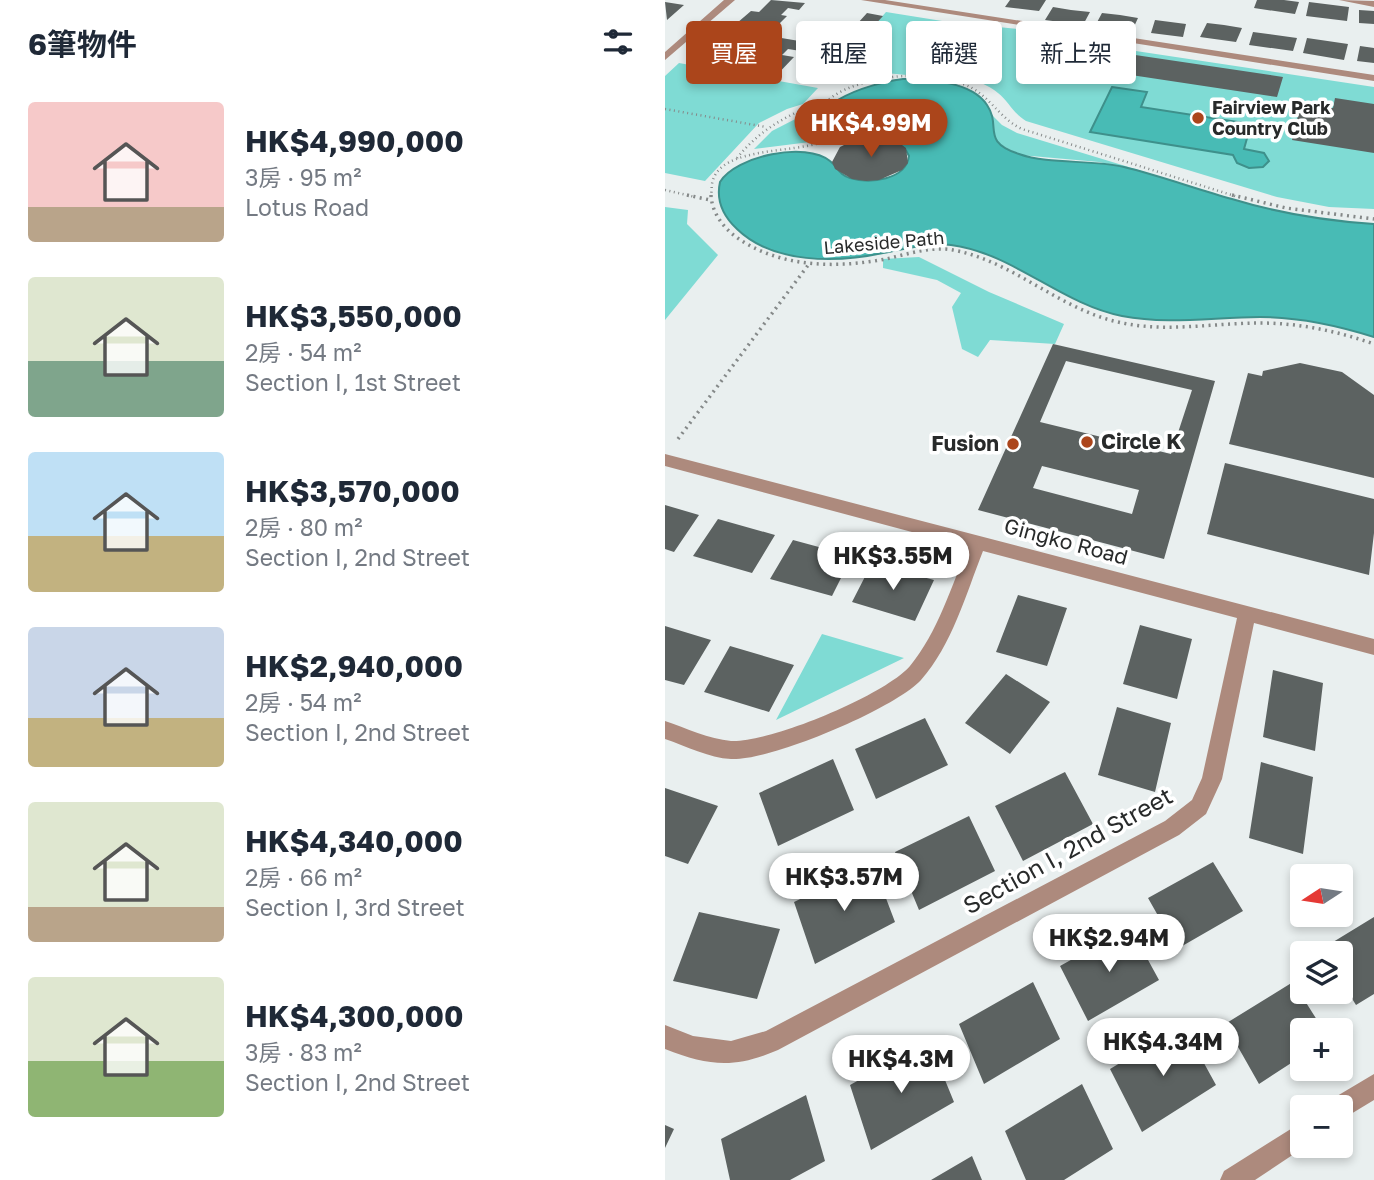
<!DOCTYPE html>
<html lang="zh-TW">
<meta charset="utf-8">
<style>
body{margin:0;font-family:"Golos Text","Noto Sans TC",sans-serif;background:#f6f6f7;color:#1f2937;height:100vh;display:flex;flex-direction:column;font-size:26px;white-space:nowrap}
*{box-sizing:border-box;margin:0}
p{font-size:23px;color:#747a83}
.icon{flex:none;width:38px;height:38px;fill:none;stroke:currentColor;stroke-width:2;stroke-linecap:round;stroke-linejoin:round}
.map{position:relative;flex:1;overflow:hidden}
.details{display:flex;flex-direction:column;background:#fff;width:665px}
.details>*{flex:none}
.guide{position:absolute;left:21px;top:21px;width:583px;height:63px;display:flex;gap:14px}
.needle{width:46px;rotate:258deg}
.tools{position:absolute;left:625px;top:864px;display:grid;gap:14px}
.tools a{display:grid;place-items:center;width:63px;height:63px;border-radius:7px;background:#fff;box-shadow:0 4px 10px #0003;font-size:35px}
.price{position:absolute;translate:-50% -60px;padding:0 16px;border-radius:24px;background:#fff;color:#222;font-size:23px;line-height:46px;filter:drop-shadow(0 2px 4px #0008)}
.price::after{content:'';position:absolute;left:50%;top:42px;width:21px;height:16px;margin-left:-10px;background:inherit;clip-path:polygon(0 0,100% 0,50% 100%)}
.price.on{background:#ab451b;color:#fff}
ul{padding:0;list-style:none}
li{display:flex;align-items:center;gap:21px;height:175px;padding:0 28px}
li span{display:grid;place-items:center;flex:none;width:196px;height:140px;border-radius:7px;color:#555}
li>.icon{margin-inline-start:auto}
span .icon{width:84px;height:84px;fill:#fffc;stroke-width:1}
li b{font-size:30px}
h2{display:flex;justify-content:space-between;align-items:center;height:84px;padding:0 28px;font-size:30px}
.chip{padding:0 24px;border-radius:7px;background:#fff;box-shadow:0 4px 10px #0003;font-size:24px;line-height:63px}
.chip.on{background:#ab451b;color:#fff}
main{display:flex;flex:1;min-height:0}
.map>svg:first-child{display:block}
.green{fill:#7fdbd4}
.water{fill:#48bbb5;stroke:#3e908b;stroke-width:2}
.building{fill:#5c6261;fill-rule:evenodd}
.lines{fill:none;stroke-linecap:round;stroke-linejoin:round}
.path-far1{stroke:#858989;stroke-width:2.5;stroke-dasharray:1 3.5;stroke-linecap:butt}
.path{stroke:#858989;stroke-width:3.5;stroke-dasharray:2 4.5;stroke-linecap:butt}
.street{fill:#ad8a7d;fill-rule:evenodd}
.poi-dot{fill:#ab451b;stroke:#fff;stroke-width:2.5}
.labels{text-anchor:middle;stroke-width:7;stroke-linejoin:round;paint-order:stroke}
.far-poi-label{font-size:18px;font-weight:bold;fill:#282a2a;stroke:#fff;text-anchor:start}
.far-street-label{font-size:18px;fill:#282a2a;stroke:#fff}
.poi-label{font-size:21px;font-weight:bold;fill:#282a2a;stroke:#fff;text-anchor:start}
.street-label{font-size:21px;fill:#282a2a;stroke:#fff}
.near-street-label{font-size:24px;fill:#282a2a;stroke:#fff}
</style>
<main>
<section class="details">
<h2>6筆物件<svg class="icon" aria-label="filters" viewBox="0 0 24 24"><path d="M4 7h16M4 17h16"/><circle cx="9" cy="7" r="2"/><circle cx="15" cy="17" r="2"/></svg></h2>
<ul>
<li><span style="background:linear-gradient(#f6c9c9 75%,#b9a48a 0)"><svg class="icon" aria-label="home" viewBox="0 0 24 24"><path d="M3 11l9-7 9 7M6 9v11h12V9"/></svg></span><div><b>HK$4,990,000</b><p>3房 · 95 m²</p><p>Lotus Road</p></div></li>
<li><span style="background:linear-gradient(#dfe7d0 60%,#7fa58c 0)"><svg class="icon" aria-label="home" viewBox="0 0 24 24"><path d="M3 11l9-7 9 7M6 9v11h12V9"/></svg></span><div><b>HK$3,550,000</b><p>2房 · 54 m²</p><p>Section I, 1st Street</p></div></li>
<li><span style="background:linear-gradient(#bfe0f5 60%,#c2b280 0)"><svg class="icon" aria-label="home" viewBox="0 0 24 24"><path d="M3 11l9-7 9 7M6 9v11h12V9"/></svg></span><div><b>HK$3,570,000</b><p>2房 · 80 m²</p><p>Section I, 2nd Street</p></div></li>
<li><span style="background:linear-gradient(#c9d6e8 65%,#c2b280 0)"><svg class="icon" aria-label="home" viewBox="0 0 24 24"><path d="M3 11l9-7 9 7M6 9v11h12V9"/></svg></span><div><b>HK$2,940,000</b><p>2房 · 54 m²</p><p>Section I, 2nd Street</p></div></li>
<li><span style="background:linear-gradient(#dfe7d0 75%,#b9a48a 0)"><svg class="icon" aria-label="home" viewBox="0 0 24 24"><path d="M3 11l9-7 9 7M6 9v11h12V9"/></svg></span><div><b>HK$4,340,000</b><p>2房 · 66 m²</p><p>Section I, 3rd Street</p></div></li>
<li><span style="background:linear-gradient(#dfe7d0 60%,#8fb573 0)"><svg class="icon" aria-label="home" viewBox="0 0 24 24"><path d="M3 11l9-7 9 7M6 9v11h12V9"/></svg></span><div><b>HK$4,300,000</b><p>3房 · 83 m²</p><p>Section I, 2nd Street</p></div></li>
</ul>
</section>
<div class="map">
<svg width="709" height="1180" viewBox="0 0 709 1180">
<rect width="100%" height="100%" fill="#e9efef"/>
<path class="green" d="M221 12 302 25 280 53 287 59 284 67 264 77 220 73 200 77 168 72Z
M333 27 429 37 431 45 709 87V209L664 207 612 197 361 121C348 113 344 102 333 93 321 82 298 80 295 62L320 28 331 29Z
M14 63 153 88 138 104 122 109 94 123 40 181 0 173V76Z
M146 111 145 127 151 134 145 142 89 149 107 131Z
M327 115 337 125 352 133 480 172 434 162 355 155 333 143 327 135Z
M0 207 23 210 22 224 53 255 0 320Z
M254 257 324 292 399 324 390 344 325 340 313 357 297 349 287 307 296 293 272 280 218 268V259Z
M157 634 239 658 111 720Z"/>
<path class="water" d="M238 79C265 80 306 81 322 105 337 127 315 141 354 154 384 165 426 159 459 167 496 176 531 189 567 199 613 213 661 221 709 224V337C671 325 634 317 595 317 549 317 503 325 457 316 396 304 348 253 286 245 262 242 241 249 218 253 172 263 108 264 72 229 58 216 51 200 55 182 71 156 141 141 165 161 173 167 174 175 185 178 205 184 241 180 244 156 234 133 205 137 185 142 114 110 208 82 238 79Z
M447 87 482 92 476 107 586 124 579 149 599 153 604 161 598 167 584 168 572 163 568 155 425 132Z"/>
<path class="building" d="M106 0 140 3 134 10 123 8 116 15 122 16 109 29 72 23 86 11 94 12Z
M345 0H381L374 11 340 7Z
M592 0H619L634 2 630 14 589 8Z
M0 2 19 5 2 20Z
M644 2 684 7 682 21 641 16Z
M388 7 406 10 425 12 418 25 380 20Z
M694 10 709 11V24L694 23Z
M202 13 218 16 199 37 183 34Z
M437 13 455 15 473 18 467 31 430 26Z
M490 20 521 24 518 37 486 33Z
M542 23 559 25 577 28 571 42 535 37Z
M81 32 188 50 180 58 123 49 117 55 129 57 107 80 29 66 53 44 103 53 109 46 73 40Z
M588 32 632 38 628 51 584 45Z
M642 38 683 44 679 60 638 53Z
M695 46 709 48V63L692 61Z
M423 48 618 77 612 97 413 67Z
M670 98 709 104V153L627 140 636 103 668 108Z
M211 137 234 143 241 148 243 163 237 170 214 180 201 181 187 179 170 169 167 162 175 147 185 142Z
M388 344 550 381 499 559 313 510ZM401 361 527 390 506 454 375 422ZM377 466 474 490 467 514 368 488Z
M635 363 677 372 709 395V478L564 444 583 373 597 376 598 371Z
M560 463 709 499V533L704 575 542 534Z
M0 505 34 515 9 552 0 549Z
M53 519 110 535 87 573 28 556Z
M128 540 187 556 167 596 105 579Z
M207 563 269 580 250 621 187 602Z
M353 595 402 608 382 666 331 652Z
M475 625 527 639 512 699 458 684Z
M0 626 46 640 19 685 0 680Z
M65 646 129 665 104 712 39 692Z
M608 670 658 683 650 751 598 737Z
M341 674 385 702 345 754 300 723Z
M452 707 506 723 490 792 433 775Z
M260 718 283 765 211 799 190 749Z
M168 759 189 810 113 846 94 793Z
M596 762 648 777 638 854 584 838Z
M400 772 428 824 358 861 330 806Z
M0 788 53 806 23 864 0 856Z
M304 816 330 871 254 910 230 852Z
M548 862 578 911 512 949 483 898Z
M208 864 230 922 150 964 129 902Z
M34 912 115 929 92 999 8 981Z
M709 917V994L691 1005 676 981V954H657L655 950Z
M465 927 494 980 423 1021 395 966Z
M368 982 395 1039 319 1084 294 1024Z
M628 982 659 1031H637V1056L594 1084 560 1024Z
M518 1025 551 1085 477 1132 445 1069Z
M264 1041 289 1102 206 1150 185 1085Z
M417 1084 448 1149 399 1180H361L340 1131Z
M141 1095 160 1161 125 1180H65L56 1139Z
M0 1125 9 1129 0 1148Z
M307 1156 317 1180H266Z"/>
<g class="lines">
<path class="path-far1" d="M272 78 304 35
M0 109 101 127
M72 158C96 128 127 112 163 100
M0 190 30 197
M46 197C47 192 46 185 48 180 58 147 129 153 157 142L160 134C133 93 212 77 239 76 259 75 279 78 298 84 324 93 333 118 357 129L573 197"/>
<path class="path" d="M22 195 45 200
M46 195C47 215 61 231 77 241 120 268 173 268 221 259 243 254 266 246 288 250 348 261 394 309 453 322 499 333 548 323 595 323 634 323 672 331 709 344
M567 195 621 208 709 219
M13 439 144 264"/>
<path class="street" d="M59 0H70L0 60V52Z
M196 0H220L709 75V81Z
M674 0 709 1V7Z
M0 454 709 639V655L589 623 557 779 541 814 514 835 113 1050C69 1069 44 1066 0 1049V1025L28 1036 66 1041 101 1031 500 821 527 800 537 778 572 618 318 551C301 594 287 645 256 680 229 709 106 761 66 759 44 758 21 746 0 739V721C21 728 44 739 66 741 105 743 220 695 245 666 273 632 286 587 303 547L0 466Z
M709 1074V1100L676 1120V1108H664L667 1099Z
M637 1122V1146H641L590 1180H555L559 1171Z"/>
</g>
<g class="poi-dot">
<circle cx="533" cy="118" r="7"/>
<circle cx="422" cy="442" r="7"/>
<circle cx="348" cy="444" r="7"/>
</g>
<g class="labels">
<g class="far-poi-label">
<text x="547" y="114">Fairview Park<tspan x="547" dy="21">Country Club</tspan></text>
</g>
<g class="far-street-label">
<text transform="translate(219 243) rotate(-5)" y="6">Lakeside Path</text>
</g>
<g class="poi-label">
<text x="436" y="449">Circle K</text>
<text x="334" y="451" text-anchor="end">Fusion</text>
</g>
<g class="street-label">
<text transform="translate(401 542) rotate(15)" y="7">Gingko Road</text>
</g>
<g class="near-street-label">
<text transform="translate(403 851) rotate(-29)" y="8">Section I, 2nd Street</text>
</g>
</g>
</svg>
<div class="tools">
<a><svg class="needle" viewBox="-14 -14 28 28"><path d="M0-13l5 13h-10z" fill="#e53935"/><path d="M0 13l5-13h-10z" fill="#747a83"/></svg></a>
<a><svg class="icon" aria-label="layers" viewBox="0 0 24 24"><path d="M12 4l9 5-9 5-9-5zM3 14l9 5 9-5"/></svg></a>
<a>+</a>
<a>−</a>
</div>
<b class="price on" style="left:206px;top:159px">HK$4.99M</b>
<b class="price" style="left:228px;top:592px">HK$3.55M</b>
<b class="price" style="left:179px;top:913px">HK$3.57M</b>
<b class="price" style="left:444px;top:974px">HK$2.94M</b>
<b class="price" style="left:498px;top:1078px">HK$4.34M</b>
<b class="price" style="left:236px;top:1095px">HK$4.3M</b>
<div class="guide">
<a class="chip on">買屋</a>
<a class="chip">租屋</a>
<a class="chip">篩選</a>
<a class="chip">新上架</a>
</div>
</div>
</main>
